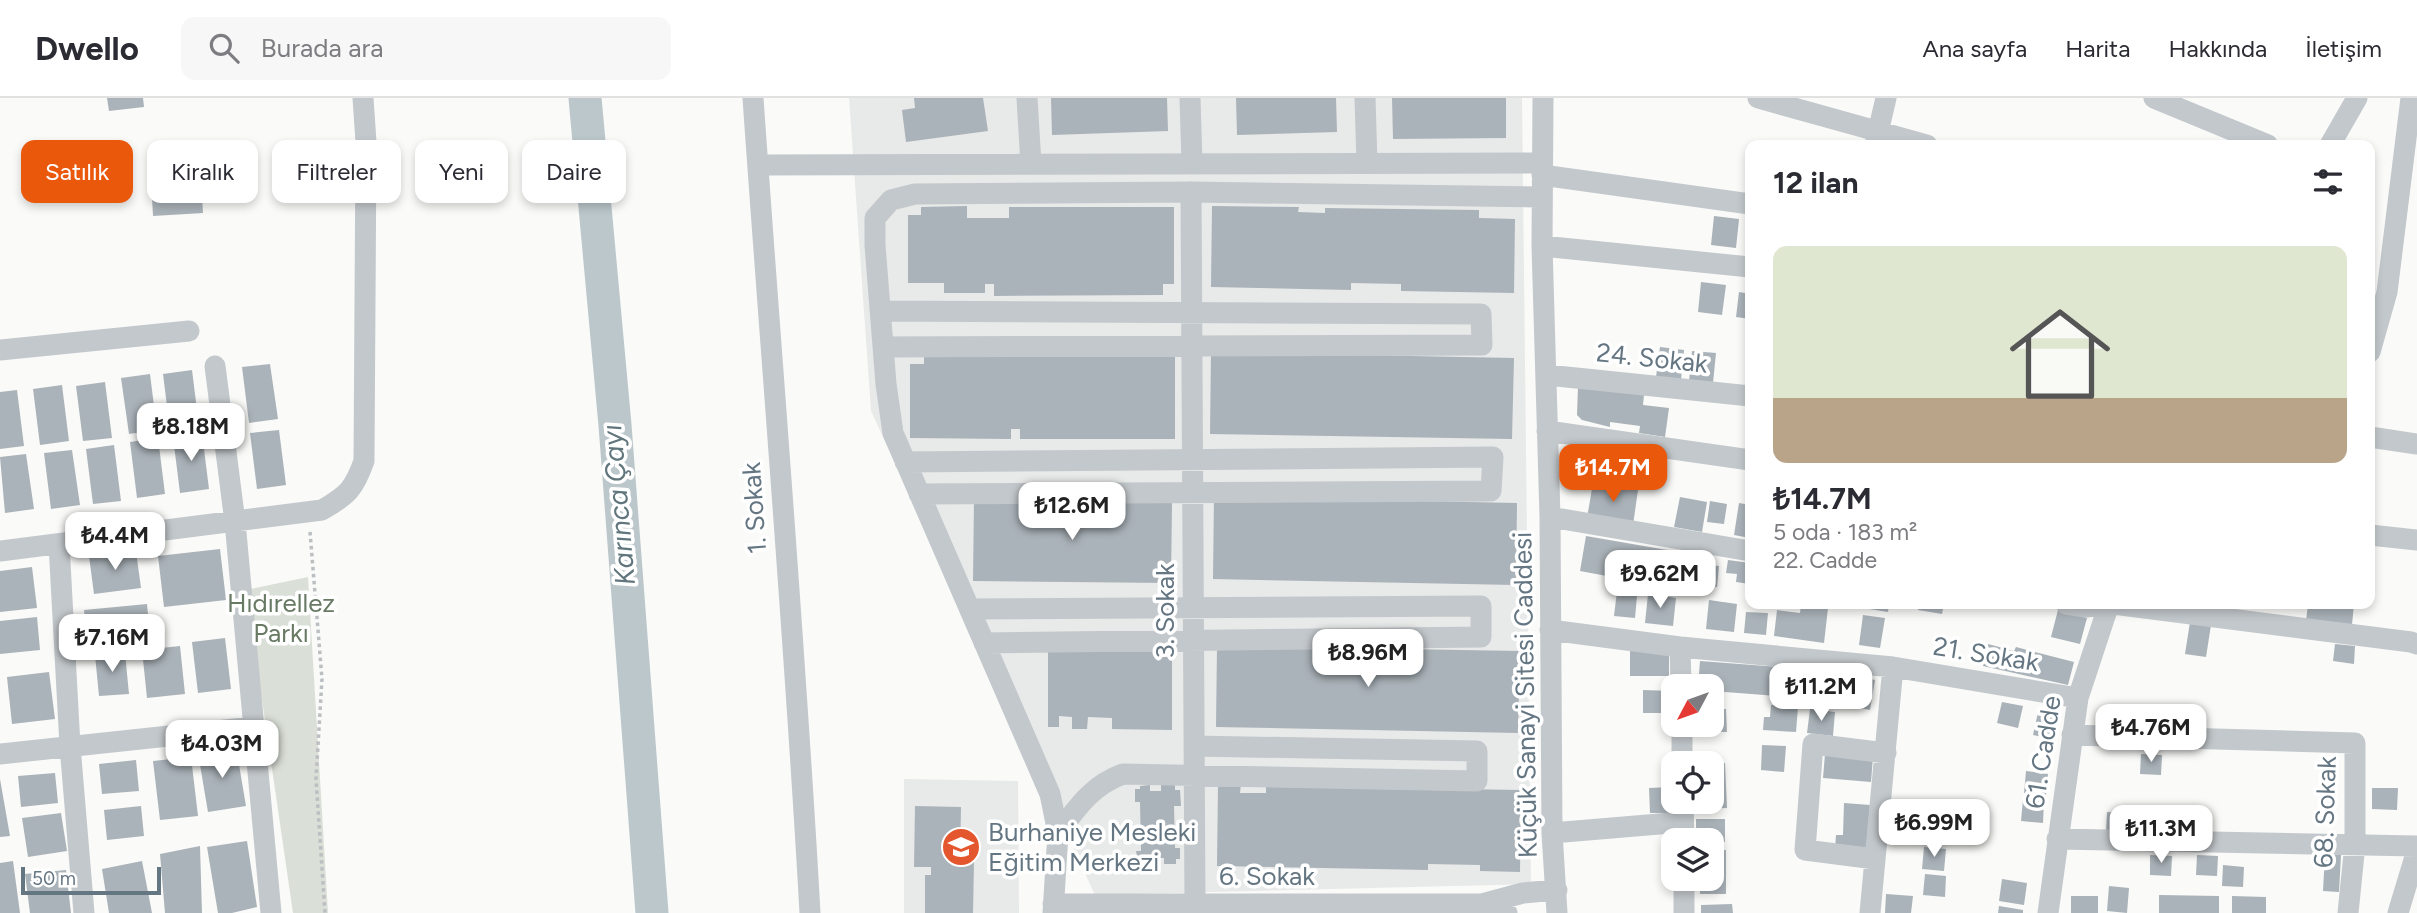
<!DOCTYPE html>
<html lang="tr">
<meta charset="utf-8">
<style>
body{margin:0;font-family:Figtree,sans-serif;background:#f7f7f7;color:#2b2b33;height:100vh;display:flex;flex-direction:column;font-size:26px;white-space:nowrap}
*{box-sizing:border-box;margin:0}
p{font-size:23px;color:#7c7c81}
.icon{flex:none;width:38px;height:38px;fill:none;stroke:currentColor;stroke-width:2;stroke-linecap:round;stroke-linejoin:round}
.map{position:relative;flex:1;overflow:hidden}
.panel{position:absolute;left:1745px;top:42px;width:630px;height:469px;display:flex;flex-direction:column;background:#fff;border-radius:14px;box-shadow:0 4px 10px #0003}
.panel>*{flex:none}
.hud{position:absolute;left:21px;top:42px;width:665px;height:63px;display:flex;gap:14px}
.needle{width:46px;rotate:229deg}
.buttons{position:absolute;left:1661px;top:576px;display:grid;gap:14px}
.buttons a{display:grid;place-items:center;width:63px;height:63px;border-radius:14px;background:#fff;box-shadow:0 4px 10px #0003;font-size:35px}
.scale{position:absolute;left:21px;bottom:18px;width:140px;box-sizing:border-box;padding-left:7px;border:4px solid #657683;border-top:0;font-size:19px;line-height:24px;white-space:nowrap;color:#657683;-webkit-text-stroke:5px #fff;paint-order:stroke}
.price{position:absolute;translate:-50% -60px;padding:0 16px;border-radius:14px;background:#fff;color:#222;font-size:23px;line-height:46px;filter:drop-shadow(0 2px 4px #0008)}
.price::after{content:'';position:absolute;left:50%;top:42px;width:21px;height:16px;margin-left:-10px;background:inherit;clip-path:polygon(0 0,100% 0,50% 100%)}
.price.current{background:#ea580c;color:#fff}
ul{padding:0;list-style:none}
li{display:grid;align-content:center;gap:14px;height:371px;padding:0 28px}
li+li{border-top:2px solid #e1e1e2}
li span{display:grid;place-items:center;height:217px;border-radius:14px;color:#555}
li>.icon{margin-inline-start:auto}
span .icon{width:126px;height:126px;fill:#fffc;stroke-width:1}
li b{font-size:30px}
h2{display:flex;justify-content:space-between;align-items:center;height:84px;padding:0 28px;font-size:30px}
.tag{padding:0 24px;border-radius:14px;background:#fff;box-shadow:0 4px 10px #0003;font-size:24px;line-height:63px}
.tag.current{background:#ea580c;color:#fff}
header{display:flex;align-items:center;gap:42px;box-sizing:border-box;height:98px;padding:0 35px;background:#fff;border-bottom:2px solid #e1e1e2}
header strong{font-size:33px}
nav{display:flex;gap:38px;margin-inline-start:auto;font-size:24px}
.search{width:490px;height:63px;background:#f7f7f7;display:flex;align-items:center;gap:18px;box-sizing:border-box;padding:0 24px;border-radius:14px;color:#7c7c81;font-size:26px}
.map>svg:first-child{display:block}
.built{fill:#e8e9e9}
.green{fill:#dadfd7}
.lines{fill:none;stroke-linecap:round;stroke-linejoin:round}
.river{stroke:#bbc7cb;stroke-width:33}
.building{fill:#aab3b9}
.path{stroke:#bbbfc2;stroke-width:3.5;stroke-dasharray:3.5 3.5;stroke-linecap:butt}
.minor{stroke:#c3c8cc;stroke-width:21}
.labels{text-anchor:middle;stroke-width:7;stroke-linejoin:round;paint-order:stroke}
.street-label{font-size:26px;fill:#657683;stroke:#fff}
.park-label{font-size:26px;fill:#687a64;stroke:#fff}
.poi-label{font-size:26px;fill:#657683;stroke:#fff;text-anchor:start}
.water-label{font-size:28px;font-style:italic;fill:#60757c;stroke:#fff}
</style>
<header>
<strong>Dwello</strong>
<div class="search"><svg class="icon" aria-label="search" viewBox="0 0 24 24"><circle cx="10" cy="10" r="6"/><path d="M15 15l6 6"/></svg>Burada ara</div>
<nav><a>Ana sayfa</a><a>Harita</a><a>Hakkında</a><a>İletişim</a></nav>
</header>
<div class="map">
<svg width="2417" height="815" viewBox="0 0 2417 815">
<rect width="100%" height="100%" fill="#fafaf8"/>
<path class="built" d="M849 0H1522L1531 786 1095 797 871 313Z
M904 681 1018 683 1019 815H904Z"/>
<path class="green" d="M308 479 328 815H293L246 492Z"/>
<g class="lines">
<path class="river" d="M585 0 615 327 652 815"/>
</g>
<path class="building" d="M107 0H143L144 9 109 13Z
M914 0H983L988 33 906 44 902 12 915 10Z
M1051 0H1167L1168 33 1052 37Z
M1236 0H1336L1337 34 1237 37Z
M1392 0H1506V40L1393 41Z
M201 79 203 115 153 118 151 81Z
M967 108V120H1009V109H1174V186H1163V197L994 198V186H985V195H944V185H908V117H921V109Z
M1212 108 1299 109 1298 114 1325 115V110L1479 112V120L1515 121 1514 195 1401 193V186L1351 185V192L1211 189Z
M1714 118 1739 121 1736 150 1711 147Z
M1701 184 1726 187 1722 217 1698 214Z
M1739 194 1750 196V221L1736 219Z
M1660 249 1684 252 1681 282 1656 279Z
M1692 253 1716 255 1713 285 1689 283Z
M1211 254 1514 260 1512 341 1210 336Z
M924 256H1175V341H1020V331H1011V341L910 340V266H924Z
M270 266 278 321 249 325 242 269Z
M192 272 199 328 170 332 163 276Z
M150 276 157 332 129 336 121 280Z
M105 284 112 340 83 343 76 288Z
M62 287 69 343 40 347 33 291Z
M1578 288 1644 297 1643 307 1669 310 1665 339 1639 335 1640 328 1610 324V329L1582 322 1577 317Z
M17 292 24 348 0 351V294Z
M279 332 286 387 257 391 250 335Z
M202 335 209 391 180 395 173 339Z
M158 340 165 396 137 400 130 344Z
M114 347 121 403 93 406 86 351Z
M72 352 80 407 51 411 44 355Z
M26 356 34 411 5 415 0 359Z
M1593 385 1638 392 1633 427 1587 420Z
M1214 399 1517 405 1516 487 1213 481Z
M1680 399 1707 404 1702 434 1674 429Z
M974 403 1172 405 1171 485 973 483Z
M1710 403 1727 406 1724 426 1707 424Z
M1739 405 1750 407V440L1734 437Z
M1586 438 1667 452 1662 481 1629 474 1628 482 1580 473Z
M220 451 226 502 164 509 158 458Z
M136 453 141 490 94 496 89 458Z
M1728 462 1750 465V486L1736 484 1737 476 1726 475Z
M1697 466 1719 468 1717 489 1695 487Z
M32 469 37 510 0 514V473Z
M1618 485 1638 487 1635 520 1614 518Z
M1648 496 1676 500 1673 528 1645 525Z
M1709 502 1737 506 1734 534 1706 531Z
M147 506 150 537 87 542 84 512Z
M1801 506 1828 510 1824 545 1774 538 1777 512 1800 515Z
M1864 506H1889L1888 514 1863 510Z
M1919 506H1944L1942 516 1918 512Z
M2308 506H2354L2352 527 2306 523Z
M2058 512 2087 520 2080 546 2051 539Z
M1746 514 1768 515 1766 537 1744 535Z
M1863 517 1885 520 1880 550 1859 547Z
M37 519 40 552 0 556V523Z
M2190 524 2211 527 2206 559 2185 556Z
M225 540 231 591 198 595 192 544Z
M1048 546 1172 547V632L1112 631V620L1088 619 1087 631H1072V619L1059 618V629H1048Z
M1988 546 2014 553 2016 549 2074 564 2068 587 1983 568Z
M2335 546 2355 548 2354 566 2333 563Z
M180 548 185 596 147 600 142 552Z
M1217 548 1520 553 1518 635 1216 629Z
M1630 553H1669V578H1630Z
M125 555 129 596 99 598 95 557Z
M1700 563 1779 569 1777 598 1712 593V588H1698Z
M49 574 55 621 12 626 7 579Z
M1851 577 1875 582 1870 612 1845 607Z
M1643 592 1672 593 1673 615H1643Z
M2002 604 2023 608 2018 630 1997 625Z
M1771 607 1798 609 1796 634 1763 632 1764 619H1770Z
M2039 610 2058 615 2052 641 2033 637Z
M1712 611H1726L1727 634H1697V626H1712Z
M1810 611 1835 614 1833 638 1807 635Z
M1762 647 1786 648 1784 674 1761 672Z
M236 649 246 708 208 714 198 655Z
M1825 656 1873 659 1871 684 1823 680Z
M2141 656 2162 657 2161 677 2140 676Z
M191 659 198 718 160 722 153 663Z
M136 662 139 693 102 696 99 666Z
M1712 665H1725L1727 710 1698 711V704H1712Z
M2026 673 2048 676 2046 697 2024 695Z
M55 675 58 705 21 709 18 678Z
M0 681 10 738 0 739Z
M1218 686H1241L1240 695H1266V688L1521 692 1520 774 1480 773V767L1428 766V772L1217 768Z
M1150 687V693H1161V687H1175V692H1180L1181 708H1174L1175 750H1180V761H1176V766H1164V760H1150L1151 768H1141V758H1137L1136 753H1141L1140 704H1135V691H1140V688Z
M1672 689 1673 715H1650L1649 690Z
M2372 690H2398L2397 712 2372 711Z
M2023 701 2044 703 2043 725 2021 723Z
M1942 703 1964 705 1962 727 1940 725Z
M1844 705 1870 707 1866 754 1835 751 1836 737H1843Z
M141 708 144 738 107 742 104 712Z
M915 708 961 709 960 763H974L973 815H925V777H931V769H914Z
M2107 714 2128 715 2127 735 2106 734Z
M61 715 67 753 28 759 22 720Z
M1891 720 1912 722 1911 744 1889 742Z
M1696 721H1725V744L1696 742Z
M247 743 257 809 232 815H218L207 749Z
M200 748 202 815H165L160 756Z
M1924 749 1946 751 1944 773 1922 771Z
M1712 752H1726V796H1700V780H1712Z
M2325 756 2341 757 2339 794 2323 793Z
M2150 757 2172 758 2171 778 2150 777Z
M2197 757 2218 758 2217 778 2196 777Z
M13 763 20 815H0V765Z
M142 763 152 815H109L102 771Z
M2223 767 2244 769 2243 789 2222 788Z
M66 772 71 815H30L25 776Z
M1925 776 1946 778 1945 799 1923 797Z
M2002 781 2027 785 2024 807 1999 803Z
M2109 788 2129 790 2127 815 2107 813Z
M1886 796 1913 798 1911 815H1885Z
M2159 797 2219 798V815H2159Z
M2071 798H2098V815H2071Z
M2232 798 2266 799V815H2232Z
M1732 806 1733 815H1701V807Z
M1999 808 2023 812V815H1998Z"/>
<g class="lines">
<path class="path" d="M310 434 322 581 316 681 325 815"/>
<path class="minor" d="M753 0C772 272 795 543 810 815
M1027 0 1031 66
M1190 0 1192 65
M1365 0 1367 65
M1543 0 1542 148 1550 419 1552 735 1557 815
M1758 0 1927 47
M2154 0 2268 47
M1875 47 1886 0
M2330 47 2357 0
M758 67 1542 65
M1542 77 1750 106
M1191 94 1195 806 1199 815
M1542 148 1750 169
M880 213 1481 216 1482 247 883 249
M0 252 189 233
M2370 254 2387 194 2411 0
M215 268 235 424 271 815
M1547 277 1750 298
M1547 333 1750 362
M2370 339 2417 346
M905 364 1493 359 1491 393 919 396
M1550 419 1750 453
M2370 437 2417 442
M59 446 70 648 84 815
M0 453 322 412C348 397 354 391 364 363L366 44 363 0
M2066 506 2086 509 2107 506
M2113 506 2411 544 2417 546
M970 511 1481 508V539L984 545
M1550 532 1680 549 1893 569 2078 600
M1680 549 1681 588
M1682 626V665
M2072 637 2355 645V746L2348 815
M0 656 253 629
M1683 704 1684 742
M1058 735C1077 710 1092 687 1123 676L1477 683V653L1194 648
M1552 735 1683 724
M2057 741 2417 748
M1875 761 1805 752 1813 646 1886 655
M1684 780V815
M1053 806H1482
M1053 815 1058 735 1050 696 893 335 886 286 875 147V120L891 102 915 96 1191 94 1542 99
M1507 815 1482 806 1523 795 1557 792
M1870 815 1893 569
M2048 815 2078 600 2109 506
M2398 815 2417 752"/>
</g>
<defs>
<symbol id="school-disc" viewBox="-11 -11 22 22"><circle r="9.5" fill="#e4572e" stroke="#fff"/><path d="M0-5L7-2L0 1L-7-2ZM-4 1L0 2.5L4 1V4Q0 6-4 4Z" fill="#fff"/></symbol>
</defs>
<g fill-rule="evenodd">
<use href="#school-disc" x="939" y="727" width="44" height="44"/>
</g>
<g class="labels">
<g class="street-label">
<text transform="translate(1652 260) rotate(6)" y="9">24. Sokak</text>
<text transform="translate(754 410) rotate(-94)" y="9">1. Sokak</text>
<text transform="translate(1165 513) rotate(-90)" y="9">3. Sokak</text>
<text transform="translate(1986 556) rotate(9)" y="9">21. Sokak</text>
<text transform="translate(1525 597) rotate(-91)" y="9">Küçük Sanayi Sitesi Caddesi</text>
<text transform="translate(2043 654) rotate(-81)" y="9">61. Cadde</text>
<text transform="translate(2325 714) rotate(-88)" y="9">68. Sokak</text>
<text x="1267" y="787">6. Sokak</text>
</g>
<g class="park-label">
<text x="281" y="514">Hıdırellez<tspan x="281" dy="30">Parkı</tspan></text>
</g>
<g class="poi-label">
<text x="988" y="743">Burhaniye Mesleki<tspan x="988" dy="30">Eğitim Merkezi</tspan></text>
</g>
<g class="water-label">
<text transform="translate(618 407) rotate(-95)" y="10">Karınca Çayı</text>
</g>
</g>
</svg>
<div class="buttons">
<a><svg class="needle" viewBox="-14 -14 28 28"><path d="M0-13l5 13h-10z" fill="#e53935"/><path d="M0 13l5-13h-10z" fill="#7c7c81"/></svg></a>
<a><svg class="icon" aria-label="locate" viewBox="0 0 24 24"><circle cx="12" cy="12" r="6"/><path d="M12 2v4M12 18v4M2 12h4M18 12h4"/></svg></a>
<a><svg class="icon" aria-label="layers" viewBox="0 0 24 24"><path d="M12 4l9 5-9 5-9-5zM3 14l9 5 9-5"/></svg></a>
</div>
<div class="scale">50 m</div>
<b class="price" style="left:191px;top:365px">₺8.18M</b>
<b class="price current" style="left:1613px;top:406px">₺14.7M</b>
<b class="price" style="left:1072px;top:444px">₺12.6M</b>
<b class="price" style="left:115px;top:474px">₺4.4M</b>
<b class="price" style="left:1660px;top:512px">₺9.62M</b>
<b class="price" style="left:112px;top:576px">₺7.16M</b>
<b class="price" style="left:1368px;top:591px">₺8.96M</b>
<b class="price" style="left:1821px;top:625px">₺11.2M</b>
<b class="price" style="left:2151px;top:666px">₺4.76M</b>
<b class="price" style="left:222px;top:682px">₺4.03M</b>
<b class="price" style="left:1934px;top:761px">₺6.99M</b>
<b class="price" style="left:2161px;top:767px">₺11.3M</b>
<div class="hud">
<a class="tag current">Satılık</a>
<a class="tag">Kiralık</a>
<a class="tag">Filtreler</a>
<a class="tag">Yeni</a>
<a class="tag">Daire</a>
</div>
<section class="panel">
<h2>12 ilan<svg class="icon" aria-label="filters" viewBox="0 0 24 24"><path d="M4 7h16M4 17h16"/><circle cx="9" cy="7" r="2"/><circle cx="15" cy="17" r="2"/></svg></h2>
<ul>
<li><span style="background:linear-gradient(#dfe7d0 70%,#b9a48a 0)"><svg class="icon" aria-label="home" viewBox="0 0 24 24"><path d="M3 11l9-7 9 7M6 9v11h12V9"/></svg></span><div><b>₺14.7M</b><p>5 oda · 183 m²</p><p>22. Cadde</p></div></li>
</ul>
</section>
</div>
